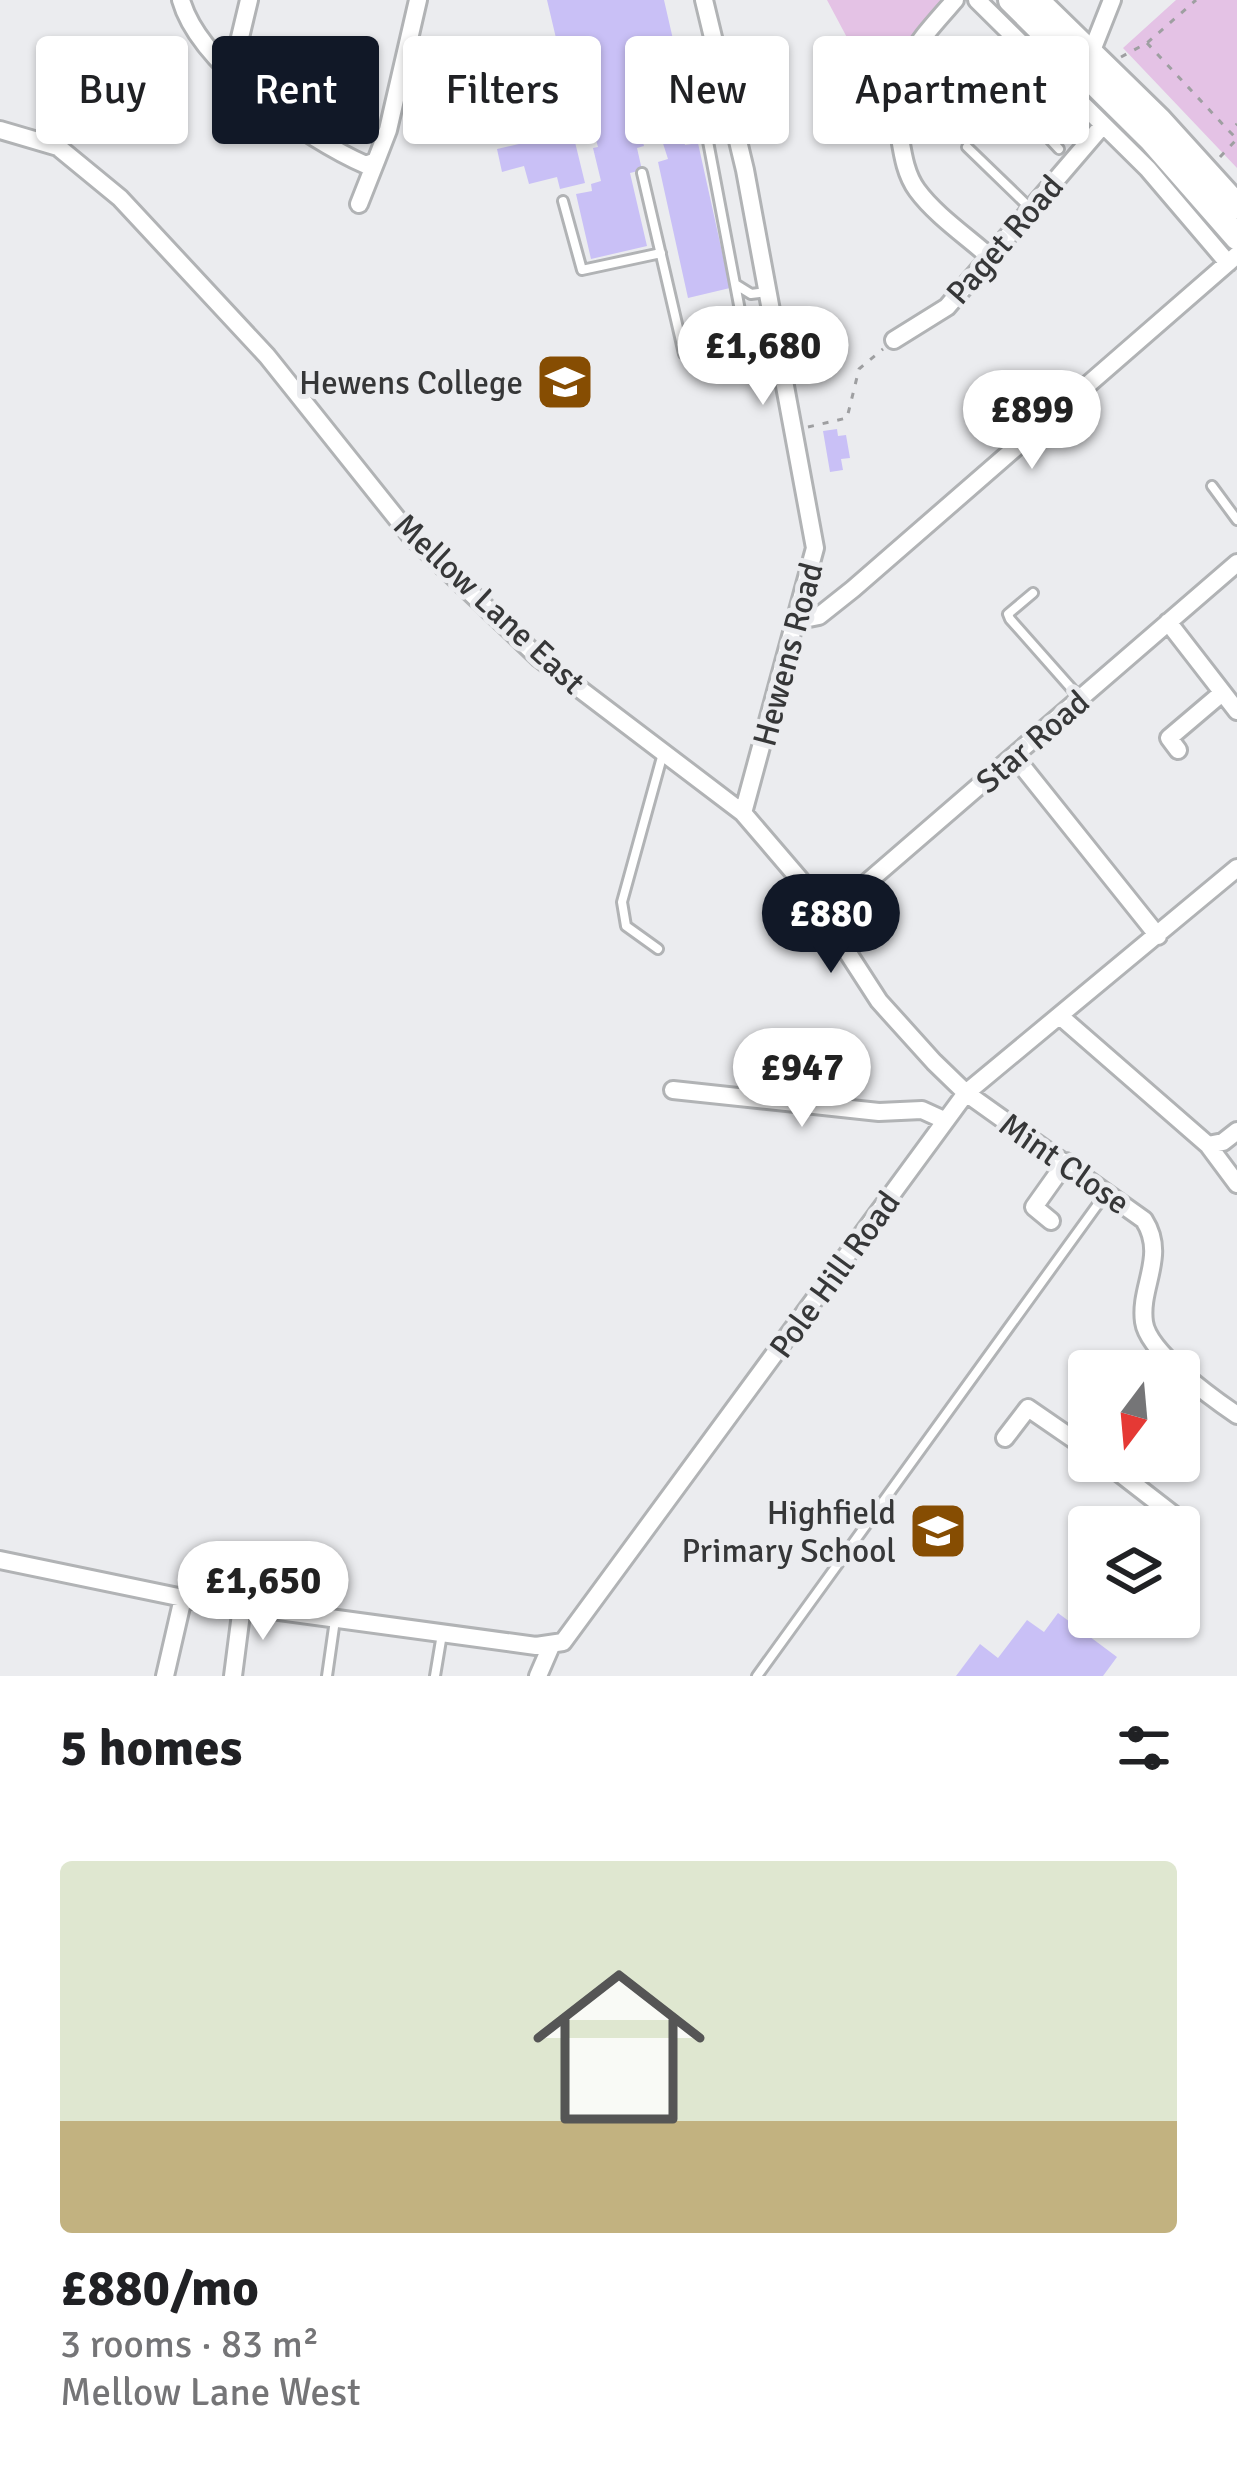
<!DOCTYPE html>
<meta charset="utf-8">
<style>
body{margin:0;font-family:Signika,sans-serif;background:#f6f6f6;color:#202124;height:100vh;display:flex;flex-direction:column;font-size:45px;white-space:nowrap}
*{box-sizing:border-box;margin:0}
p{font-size:39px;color:#757577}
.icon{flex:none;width:66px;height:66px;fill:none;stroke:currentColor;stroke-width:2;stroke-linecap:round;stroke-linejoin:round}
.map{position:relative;height:1676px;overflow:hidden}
.panel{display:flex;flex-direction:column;background:#fff;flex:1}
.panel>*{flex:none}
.hud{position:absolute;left:36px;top:36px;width:1167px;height:108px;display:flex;gap:24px}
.needle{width:78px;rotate:196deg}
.tools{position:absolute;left:1068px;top:1350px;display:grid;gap:24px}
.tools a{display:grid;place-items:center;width:132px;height:132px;border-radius:12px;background:#fff;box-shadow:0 3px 9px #0004;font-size:60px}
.price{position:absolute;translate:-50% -102px;padding:0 27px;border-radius:42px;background:#fff;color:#222;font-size:39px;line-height:78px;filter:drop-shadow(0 3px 6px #0008)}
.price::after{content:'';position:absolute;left:50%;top:72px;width:36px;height:27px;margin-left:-18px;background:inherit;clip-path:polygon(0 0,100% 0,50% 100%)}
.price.on{background:#111827;color:#fff}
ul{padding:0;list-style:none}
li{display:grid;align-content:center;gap:24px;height:636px;padding:0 60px}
li span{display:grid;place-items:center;height:372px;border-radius:12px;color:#555}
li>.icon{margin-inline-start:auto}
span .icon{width:216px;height:216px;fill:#fffc;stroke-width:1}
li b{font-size:51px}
h2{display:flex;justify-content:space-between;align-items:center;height:144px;padding:0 60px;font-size:51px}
.pill{padding:0 42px;border-radius:12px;background:#fff;box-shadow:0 3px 9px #0004;font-size:42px;line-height:108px}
.pill.on{background:#111827;color:#fff}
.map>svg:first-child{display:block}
.green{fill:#e4c2e5}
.building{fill:#c9c0f6}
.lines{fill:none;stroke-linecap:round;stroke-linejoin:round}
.service-casing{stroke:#b1b3b5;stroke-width:14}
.minor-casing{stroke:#b1b3b5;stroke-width:22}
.primary-casing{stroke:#b1b3b5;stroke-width:30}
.path{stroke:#9e9fa1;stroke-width:3;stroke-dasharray:6 9;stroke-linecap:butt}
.service{stroke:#fff;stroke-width:8}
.minor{stroke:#fff;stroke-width:16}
.primary{stroke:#fff;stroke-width:24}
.labels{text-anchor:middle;stroke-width:10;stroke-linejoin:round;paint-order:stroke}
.street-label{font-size:33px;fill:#363738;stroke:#ebecef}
.poi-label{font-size:33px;fill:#363738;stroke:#ebecef;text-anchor:end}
</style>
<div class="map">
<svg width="1237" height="1676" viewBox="0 0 1237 1676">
<rect width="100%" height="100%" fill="#ebecef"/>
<path class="green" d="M827 0H955L909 53 851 45Z
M1176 0H1237V168L1123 48Z"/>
<path class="building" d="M547 0H664L686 96 675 99 685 145 698 143 730 288 688 298 658 162 668 159 659 131 641 135 644 146 637 148 642 170 630 173 647 246 591 259 576 194 592 191 591 184 601 181 593 148 598 147 587 107 573 110Z
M570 108 575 110 582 136 574 138 585 183 560 189 557 177 529 184 524 166 502 172 497 149 532 141 526 118Z
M837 429 838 436 846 435 850 458 841 459 843 470 830 472 823 431Z
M1058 1613 1117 1657 1103 1676H956L980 1644 998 1658 1027 1620 1044 1632Z"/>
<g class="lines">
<defs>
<path id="service" d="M1029 53 1005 91 1059 149
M687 80 724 72
M703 115 735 284 751 294 767 292
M985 124 1005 91
M967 147 1029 207
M642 173 684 354 746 342 735 284
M563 201 582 270 661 253
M1212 486 1237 520
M1033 593 1008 614 1010 619 1079 697
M658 949 626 926 622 902 662 757
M327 1676 335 1620
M435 1676 442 1634
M757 1676 1106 1193"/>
<path id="minor" d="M181 0C199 64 306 139 366 165L376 161 388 130 418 0
M704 0 745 170 815 548 743 813
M955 0C912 49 889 70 900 138 903 156 906 175 917 190 936 216 969 238 992 259
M977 0 1148 169 1228 263
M1089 58 1112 0
M231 75 249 0
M0 130 58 147 120 198 267 356 410 535 539 658 743 813 802 882 879 1001 934 1062 966 1093 1144 1220C1167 1256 1139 1286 1144 1322 1148 1352 1212 1398 1237 1415
M359 204 376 161
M894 340 947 307 1103 125
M799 620 819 616 853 589 1237 255
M1168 622 1237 711
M1178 750 1169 738 1222 693
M1014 756 1158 936
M826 918 1237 563
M1061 1017 1208 1145 1237 1184
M673 1090 879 1112 922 1110 944 1120
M1208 1145 1223 1142 1237 1131
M1051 1221 1034 1207 1066 1162
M1005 1438 1028 1408 1089 1450
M1104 1461 1175 1516 1167 1527
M0 1560 183 1598 536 1646 563 1642 966 1093 1237 868
M165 1676 183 1598
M233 1676 242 1606
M538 1676 551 1646"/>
<path id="primary" d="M1011 0 1152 140 1237 237
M1036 0 1159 120 1237 206"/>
</defs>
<use href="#service" class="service-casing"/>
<use href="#minor" class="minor-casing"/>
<use href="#primary" class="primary-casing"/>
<path class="path" d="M1147 43 1229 131
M1121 57 1147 43 1196 0
M1220 157 1237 139 1229 131 1237 124
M808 427 847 418 859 369 883 349"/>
<use href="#service" class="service"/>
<use href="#minor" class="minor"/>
<use href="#primary" class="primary"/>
</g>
<defs>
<symbol id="school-square" viewBox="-11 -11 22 22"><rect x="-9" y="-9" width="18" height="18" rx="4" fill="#864d02" stroke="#ebecef"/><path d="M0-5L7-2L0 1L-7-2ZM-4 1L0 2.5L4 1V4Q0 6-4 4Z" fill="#fff"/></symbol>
</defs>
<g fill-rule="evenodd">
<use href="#school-square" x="532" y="349" width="66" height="66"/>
<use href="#school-square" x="905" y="1498" width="66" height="66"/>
</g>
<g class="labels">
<g class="street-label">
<text transform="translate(1004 239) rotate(-49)" y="12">Paget Road</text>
<text transform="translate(490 603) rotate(43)" y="12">Mellow Lane East</text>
<text transform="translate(787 654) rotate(-75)" y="12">Hewens Road</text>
<text transform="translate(1032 741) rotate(-41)" y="12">Star Road</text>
<text transform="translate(1065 1163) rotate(35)" y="12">Mint Close</text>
<text transform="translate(834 1274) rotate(-54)" y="12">Pole Hill Road</text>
</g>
<g class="poi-label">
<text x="523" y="394">Hewens College</text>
<text x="896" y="1524">Highfield<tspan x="896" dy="38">Primary School</tspan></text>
</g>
</g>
</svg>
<div class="tools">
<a><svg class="needle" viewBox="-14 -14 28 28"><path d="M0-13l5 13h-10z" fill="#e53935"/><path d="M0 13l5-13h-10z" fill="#757577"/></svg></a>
<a><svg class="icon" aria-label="layers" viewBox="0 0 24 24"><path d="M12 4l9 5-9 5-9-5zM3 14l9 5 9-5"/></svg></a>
</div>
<b class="price" style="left:763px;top:408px">£1,680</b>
<b class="price" style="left:1032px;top:472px">£899</b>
<b class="price on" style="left:831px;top:976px">£880</b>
<b class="price" style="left:802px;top:1130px">£947</b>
<b class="price" style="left:263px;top:1643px">£1,650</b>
<div class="hud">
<a class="pill">Buy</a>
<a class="pill on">Rent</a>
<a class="pill">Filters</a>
<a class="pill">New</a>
<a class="pill">Apartment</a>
</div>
</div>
<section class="panel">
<h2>5 homes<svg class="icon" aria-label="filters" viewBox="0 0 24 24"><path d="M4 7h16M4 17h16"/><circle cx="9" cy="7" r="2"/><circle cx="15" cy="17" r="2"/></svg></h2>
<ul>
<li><span style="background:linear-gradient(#dfe7d0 70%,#c2b280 0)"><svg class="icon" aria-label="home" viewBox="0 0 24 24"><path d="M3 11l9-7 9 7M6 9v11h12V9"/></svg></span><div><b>£880/mo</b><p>3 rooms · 83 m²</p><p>Mellow Lane West</p></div></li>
</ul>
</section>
